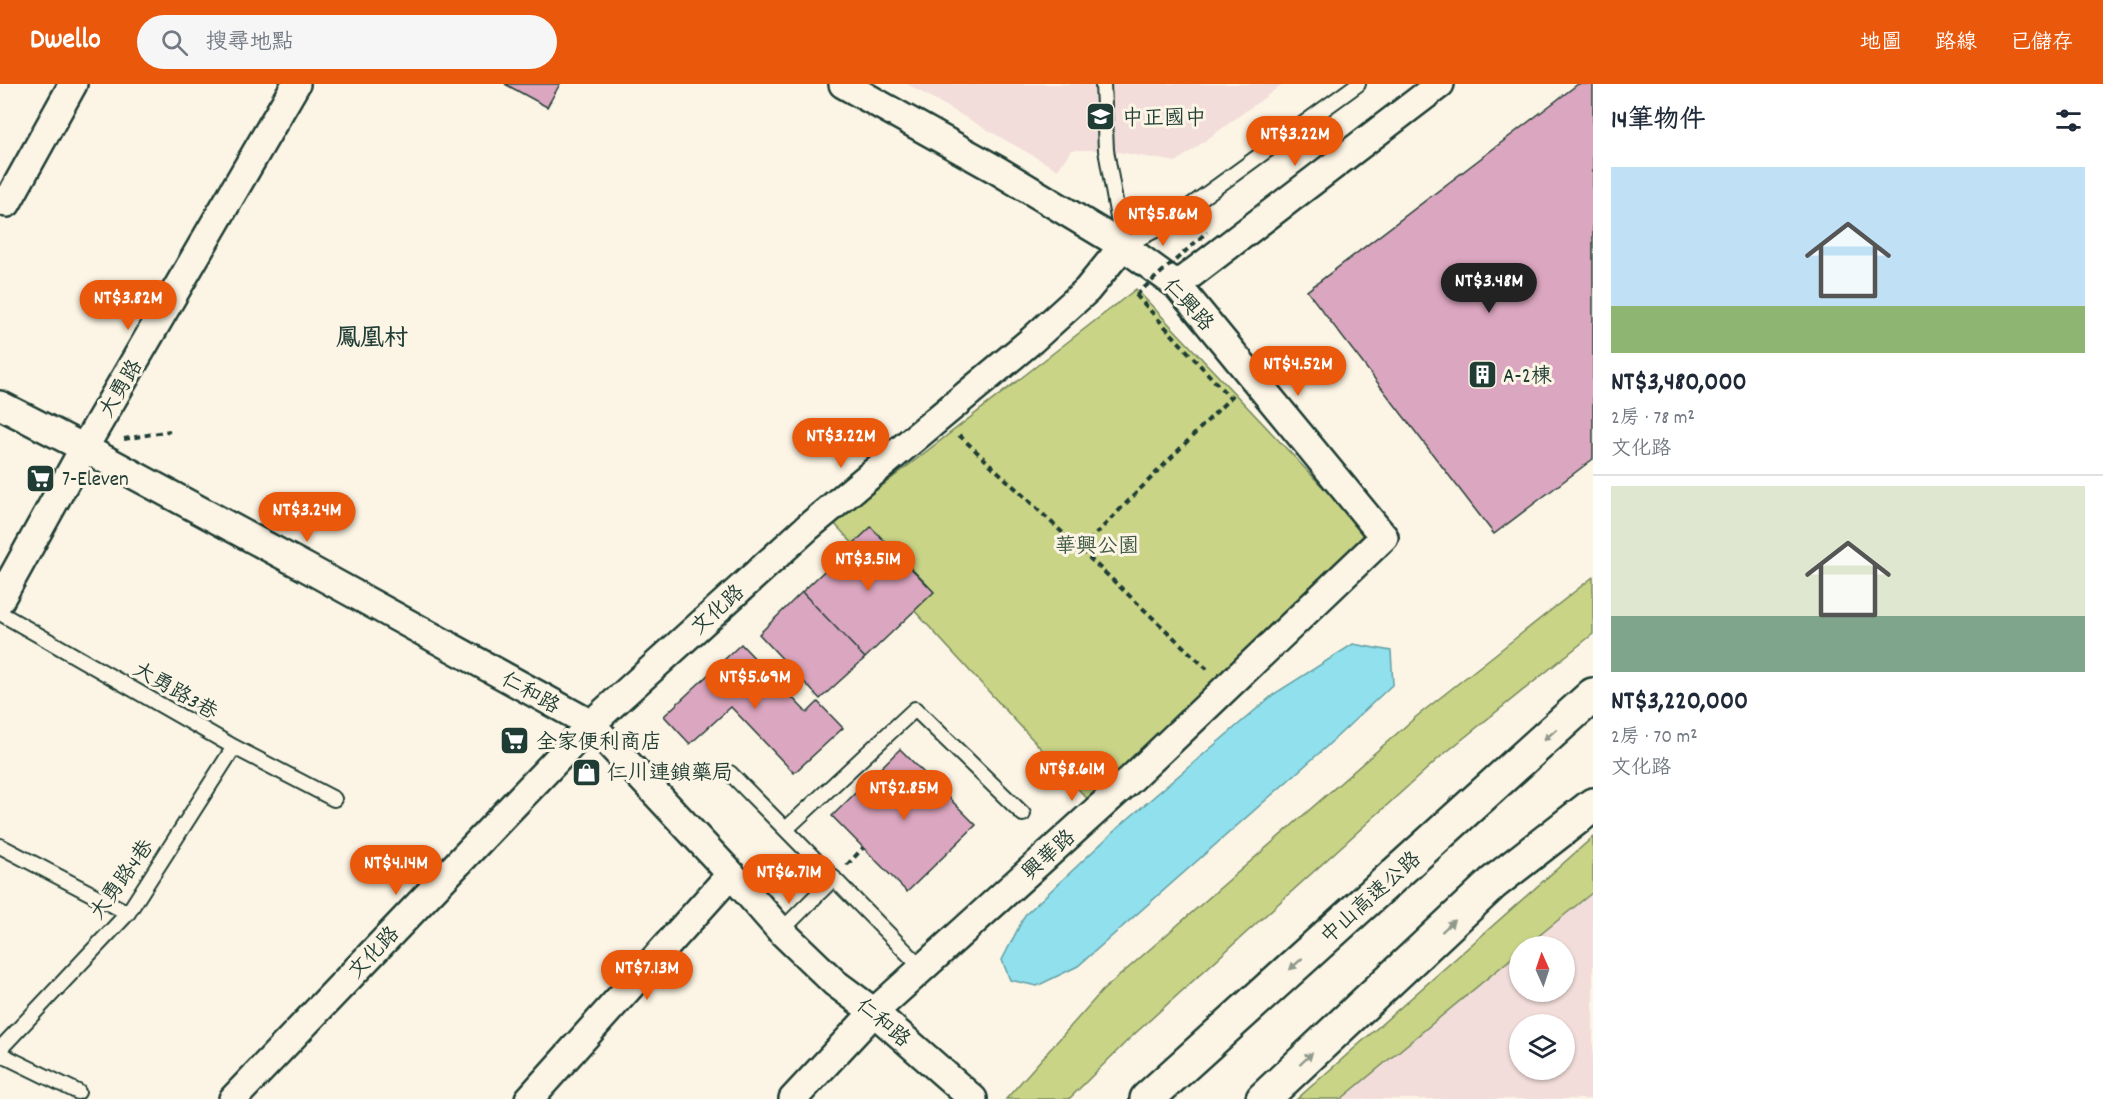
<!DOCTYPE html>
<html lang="zh-TW">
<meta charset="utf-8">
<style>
body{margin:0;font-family:Dekko,"LXGW WenKai TC",sans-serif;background:#f6f6f7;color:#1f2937;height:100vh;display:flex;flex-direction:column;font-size:22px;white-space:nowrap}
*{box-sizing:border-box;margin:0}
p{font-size:20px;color:#747a83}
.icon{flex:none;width:33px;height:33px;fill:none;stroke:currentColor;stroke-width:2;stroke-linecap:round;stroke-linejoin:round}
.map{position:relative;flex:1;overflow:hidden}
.side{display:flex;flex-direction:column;background:#fff;width:510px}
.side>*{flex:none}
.needle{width:39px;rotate:357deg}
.buttons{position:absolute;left:1509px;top:852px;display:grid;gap:12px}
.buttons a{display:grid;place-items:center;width:66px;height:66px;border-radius:50%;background:#fff;box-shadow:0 2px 4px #0004;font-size:30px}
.price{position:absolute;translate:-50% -51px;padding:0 14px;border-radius:21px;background:#ea580c;color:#fff;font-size:20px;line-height:39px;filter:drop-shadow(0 2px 3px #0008)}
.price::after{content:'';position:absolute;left:50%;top:36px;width:18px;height:14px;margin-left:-9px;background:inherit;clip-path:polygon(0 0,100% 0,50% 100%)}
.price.on{background:#222;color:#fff}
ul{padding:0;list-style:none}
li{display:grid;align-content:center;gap:12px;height:318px;padding:0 18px}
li+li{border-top:2px solid #e0e1e3}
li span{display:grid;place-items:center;height:186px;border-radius:0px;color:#555}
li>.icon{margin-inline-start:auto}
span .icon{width:108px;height:108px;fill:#fffc;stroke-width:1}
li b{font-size:26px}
h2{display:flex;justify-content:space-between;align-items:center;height:72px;padding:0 18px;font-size:26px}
header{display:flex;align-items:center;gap:36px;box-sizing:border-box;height:84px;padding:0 30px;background:#ea580c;color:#fff}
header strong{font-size:28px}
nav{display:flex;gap:33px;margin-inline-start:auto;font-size:21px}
.search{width:420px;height:54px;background:#f6f6f7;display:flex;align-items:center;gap:15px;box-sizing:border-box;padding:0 21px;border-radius:33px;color:#747a83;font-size:22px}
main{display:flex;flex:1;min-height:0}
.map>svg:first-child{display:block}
.built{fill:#f2ddda;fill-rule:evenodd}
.green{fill:#c9d487;stroke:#74885e;stroke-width:1.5}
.water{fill:#90e0ed;stroke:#639fa3;stroke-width:1.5}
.building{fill:#dba6bf;stroke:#1f3d34;stroke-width:1.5}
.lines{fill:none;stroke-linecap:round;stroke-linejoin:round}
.service-casing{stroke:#1f3d34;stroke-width:18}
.minor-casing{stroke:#1f3d34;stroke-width:32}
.motorway-casing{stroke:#1f3d34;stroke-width:38}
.path{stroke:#1f3d34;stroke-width:4;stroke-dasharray:6 4.5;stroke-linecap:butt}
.service{stroke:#fcf5e5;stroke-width:14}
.minor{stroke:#fcf5e5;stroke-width:27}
.motorway{stroke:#fcf5e5;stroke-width:33}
.path-bridge{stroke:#1f3d34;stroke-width:4;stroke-dasharray:6 4.5;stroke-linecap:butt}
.oneway{fill:#8e998c}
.labels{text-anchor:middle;stroke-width:6;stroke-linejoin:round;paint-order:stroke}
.poi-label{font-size:21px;fill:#1f3d34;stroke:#fcf5e5;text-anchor:start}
.street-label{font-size:21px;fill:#1f3d34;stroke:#fcf5e5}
.park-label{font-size:21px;fill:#415b45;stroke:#fcf5e5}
.quarter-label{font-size:24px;font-weight:bold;fill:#1f3d34;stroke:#fcf5e5}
</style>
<header>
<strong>Dwello</strong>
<div class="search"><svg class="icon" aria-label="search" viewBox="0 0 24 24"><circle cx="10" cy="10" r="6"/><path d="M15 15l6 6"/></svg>搜尋地點</div>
<nav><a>地圖</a><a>路線</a><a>已儲存</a></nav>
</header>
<main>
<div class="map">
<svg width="1593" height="1015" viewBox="0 0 1593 1015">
<rect width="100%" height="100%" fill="#fcf5e5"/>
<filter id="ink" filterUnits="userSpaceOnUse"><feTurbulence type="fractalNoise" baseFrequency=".0167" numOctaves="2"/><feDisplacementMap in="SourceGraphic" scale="12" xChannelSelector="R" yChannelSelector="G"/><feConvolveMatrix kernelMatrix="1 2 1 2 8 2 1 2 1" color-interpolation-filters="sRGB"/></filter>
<g filter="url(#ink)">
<path class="built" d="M907 0H1283L1176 78 1106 66H1071L1058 86Z
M1593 803V1015H1340L1519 864 1520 908H1564V862H1522ZM1520 940H1564V986H1520Z"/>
<path class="green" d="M1136 205 1366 449 1216 594 1091 719 834 439Z
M1593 493V550L1439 674 1129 955 1069 1015H1006L1102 907 1417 632Z
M1593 753V808L1526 862H1520L1519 868 1341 1015H1297Z"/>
<path class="water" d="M1353 560 1391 567 1393 600 1326 663 1078 882 1037 902 1010 896 1002 876 1025 831 1122 740 1274 610Z"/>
<path class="building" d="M505 0H560L547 23Z
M1578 0H1593V375L1494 450 1307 207Z
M871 443 934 508 865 574 802 508Z
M802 508 865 574 820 615 759 550Z
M741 560 807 629 818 618 843 644 794 689 731 623 690 660 664 632Z
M900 665 976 741 907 808 832 732Z"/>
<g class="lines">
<defs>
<path id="service" d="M1103 0 1106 66 1123 162 1160 144 1358 0
M0 529 234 663 334 715
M730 689 922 884
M786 745 915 625 1023 730
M0 762 128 829
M781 847 834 794
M0 965 128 829 234 663
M0 970 78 1008"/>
<path id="minor" d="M0 115 7 119 73 0
M1177 201 1440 0
M0 321 84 364 307 484 591 640 731 790 781 847 835 899 874 928 973 1015
M0 516 84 364 296 0
M233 1015 591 640 808 443 1032 256 1087 206 1123 162
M529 1015 731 790
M793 1015 874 928 1132 694 1384 453 1177 201 1123 162 997 86 843 0"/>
<path id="motorway" d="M1147 1015 1593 611
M1263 1015 1493 799 1593 721"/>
</defs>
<use href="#service" class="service-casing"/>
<use href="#minor" class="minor-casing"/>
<use href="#motorway" class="motorway-casing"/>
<path class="path" d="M1136 211 1230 314
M959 351 1207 585
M124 355 170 347
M1081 465 1233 311
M847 781 863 764"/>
<use href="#service" class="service"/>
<use href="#minor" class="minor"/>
<use href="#motorway" class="motorway"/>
<path class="path-bridge" d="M1136 211 1207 148"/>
</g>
<defs><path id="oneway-solid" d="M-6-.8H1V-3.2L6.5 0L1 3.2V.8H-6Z" transform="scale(1.5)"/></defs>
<g class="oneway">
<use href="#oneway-solid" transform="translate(1550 651) rotate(138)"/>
<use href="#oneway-solid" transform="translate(1448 842) rotate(-43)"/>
<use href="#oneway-solid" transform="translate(1296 880) rotate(138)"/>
<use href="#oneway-solid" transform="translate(1306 975) rotate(-43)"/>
</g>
</g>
<defs>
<symbol id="school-square" viewBox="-11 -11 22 22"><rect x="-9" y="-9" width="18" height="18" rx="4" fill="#1f3d34" stroke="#fcf5e5"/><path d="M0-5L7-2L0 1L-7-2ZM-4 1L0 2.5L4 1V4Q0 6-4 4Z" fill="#fff"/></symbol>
<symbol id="building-square" viewBox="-11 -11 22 22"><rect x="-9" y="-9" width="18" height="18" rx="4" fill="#1f3d34" stroke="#fcf5e5"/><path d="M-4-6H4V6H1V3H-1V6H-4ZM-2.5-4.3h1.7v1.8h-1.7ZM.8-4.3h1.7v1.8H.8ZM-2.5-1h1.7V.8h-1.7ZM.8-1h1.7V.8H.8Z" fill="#fff"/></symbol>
<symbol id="supermarket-square" viewBox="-11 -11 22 22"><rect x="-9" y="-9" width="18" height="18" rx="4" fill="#1f3d34" stroke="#fcf5e5"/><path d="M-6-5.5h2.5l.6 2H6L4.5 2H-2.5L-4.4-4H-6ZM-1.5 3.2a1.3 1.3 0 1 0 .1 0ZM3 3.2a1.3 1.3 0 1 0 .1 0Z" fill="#fff"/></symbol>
<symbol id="shop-square" viewBox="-11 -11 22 22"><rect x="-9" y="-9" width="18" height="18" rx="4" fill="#1f3d34" stroke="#fcf5e5"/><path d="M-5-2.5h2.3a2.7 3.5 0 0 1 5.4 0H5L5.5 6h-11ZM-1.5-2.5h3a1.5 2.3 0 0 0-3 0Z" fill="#fff"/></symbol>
</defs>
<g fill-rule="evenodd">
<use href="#school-square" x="1084" y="16" width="33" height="33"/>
<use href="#building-square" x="1466" y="274" width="33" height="33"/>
<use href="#supermarket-square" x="24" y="378" width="33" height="33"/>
<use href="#supermarket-square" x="498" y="640" width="33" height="33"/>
<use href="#shop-square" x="570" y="672" width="33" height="33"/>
</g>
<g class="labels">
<g class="poi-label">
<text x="1122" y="40">中正國中</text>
<text x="1503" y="298">A-2棟</text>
<text x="62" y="401">7-Eleven</text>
<text x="536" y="664">全家便利商店</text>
<text x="607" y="695">仁川連鎖藥局</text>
</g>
<g class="street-label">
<text transform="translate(1189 220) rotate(47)" y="7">仁興路</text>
<text transform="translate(120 304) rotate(-59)" y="7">大勇路</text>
<text transform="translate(717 525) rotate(-42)" y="7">文化路</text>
<text transform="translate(176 606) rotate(30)" y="7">大勇路3巷</text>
<text transform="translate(531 608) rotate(29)" y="7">仁和路</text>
<text transform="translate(1048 770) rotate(-42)" y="7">興華路</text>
<text transform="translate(121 795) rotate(-54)" y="7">大勇路4巷</text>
<text transform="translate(1370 813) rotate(-42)" y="7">中山高速公路</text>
<text transform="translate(373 868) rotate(-46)" y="7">文化路</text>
<text transform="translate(884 938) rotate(40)" y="7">仁和路</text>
</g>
<g class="park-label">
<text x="1097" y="468">華興公園</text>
</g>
<g class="quarter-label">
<text x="372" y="261">鳳凰村</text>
</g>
</g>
</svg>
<div class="buttons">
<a><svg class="needle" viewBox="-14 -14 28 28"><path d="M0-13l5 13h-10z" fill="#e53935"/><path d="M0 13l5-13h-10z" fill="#747a83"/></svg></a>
<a><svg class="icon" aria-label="layers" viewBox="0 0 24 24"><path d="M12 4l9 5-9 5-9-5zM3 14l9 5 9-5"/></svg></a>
</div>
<b class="price" style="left:1295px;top:83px">NT$3.22M</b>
<b class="price" style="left:1163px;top:163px">NT$5.86M</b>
<b class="price on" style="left:1489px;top:230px">NT$3.48M</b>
<b class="price" style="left:128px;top:247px">NT$3.82M</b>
<b class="price" style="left:1298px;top:313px">NT$4.52M</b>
<b class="price" style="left:841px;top:385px">NT$3.22M</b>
<b class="price" style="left:307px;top:459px">NT$3.24M</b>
<b class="price" style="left:868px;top:508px">NT$3.51M</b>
<b class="price" style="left:755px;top:626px">NT$5.69M</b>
<b class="price" style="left:1072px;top:718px">NT$8.61M</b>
<b class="price" style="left:904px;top:737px">NT$2.85M</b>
<b class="price" style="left:396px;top:812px">NT$4.14M</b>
<b class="price" style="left:789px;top:821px">NT$6.71M</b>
<b class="price" style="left:647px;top:917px">NT$7.13M</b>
</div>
<section class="side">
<h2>14筆物件<svg class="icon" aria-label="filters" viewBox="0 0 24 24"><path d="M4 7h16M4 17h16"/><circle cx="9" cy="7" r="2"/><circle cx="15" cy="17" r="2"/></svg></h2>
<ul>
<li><span style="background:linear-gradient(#bfe0f5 75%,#8fb573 0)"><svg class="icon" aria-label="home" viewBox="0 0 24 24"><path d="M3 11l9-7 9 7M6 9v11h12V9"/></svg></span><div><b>NT$3,480,000</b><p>2房 · 78 m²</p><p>文化路</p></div></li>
<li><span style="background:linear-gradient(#dfe7d0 70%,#7fa58c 0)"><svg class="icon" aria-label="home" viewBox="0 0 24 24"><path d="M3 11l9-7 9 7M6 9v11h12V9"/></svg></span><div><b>NT$3,220,000</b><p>2房 · 70 m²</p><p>文化路</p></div></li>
</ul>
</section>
</main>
